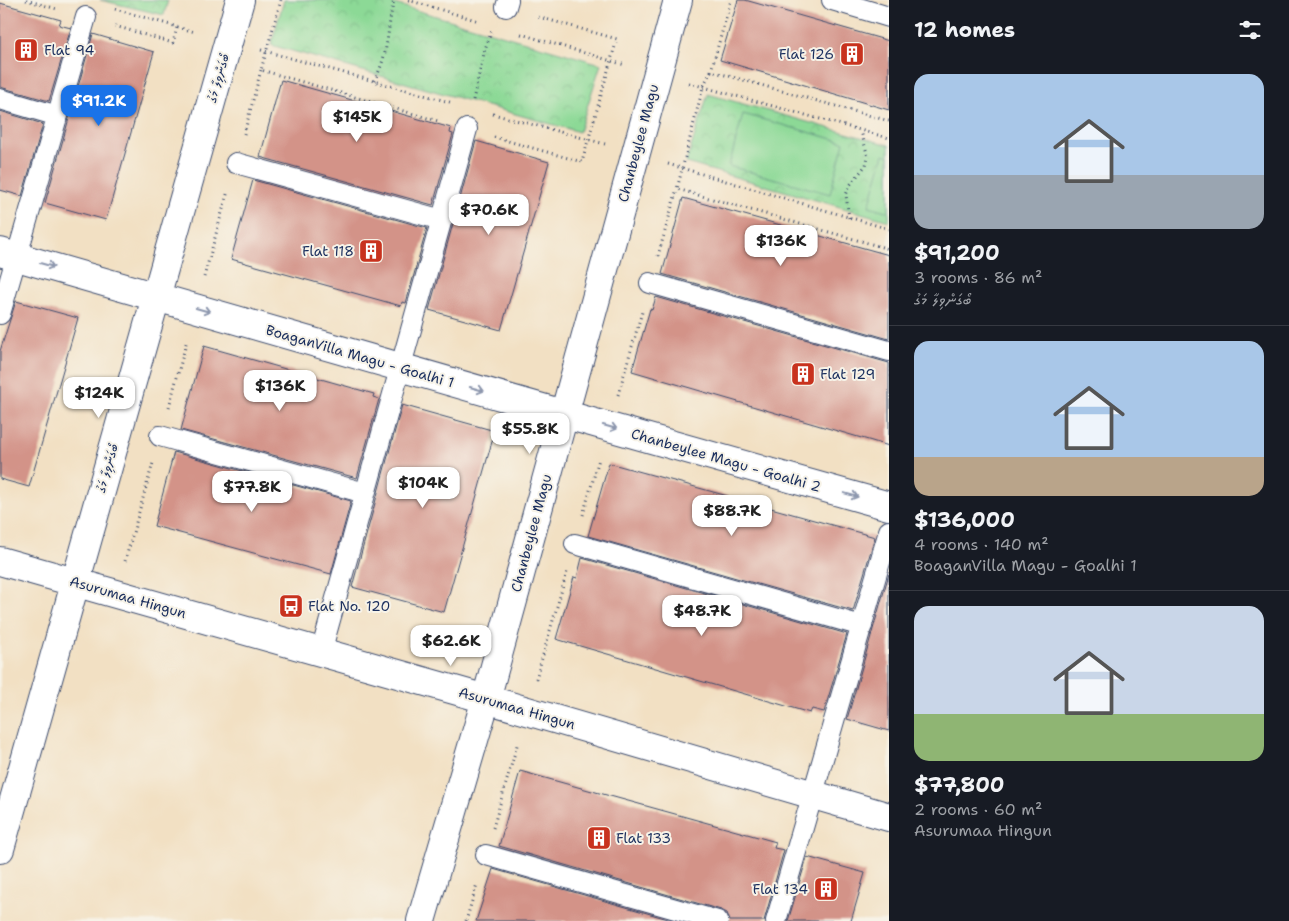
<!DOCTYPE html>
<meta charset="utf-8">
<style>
body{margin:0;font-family:"Shantell Sans","Noto Sans Thaana",sans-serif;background:#242831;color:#f1f3f6;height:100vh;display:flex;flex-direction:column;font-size:19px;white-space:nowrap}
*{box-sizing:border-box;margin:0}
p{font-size:16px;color:#9ea1a6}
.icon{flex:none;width:28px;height:28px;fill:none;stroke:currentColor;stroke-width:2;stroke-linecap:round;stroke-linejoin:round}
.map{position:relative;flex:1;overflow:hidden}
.drawer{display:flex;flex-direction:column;background:#171b24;width:400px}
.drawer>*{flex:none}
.price{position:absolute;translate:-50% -42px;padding:0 11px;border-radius:10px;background:#fff;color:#222;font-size:16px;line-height:32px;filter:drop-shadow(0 1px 2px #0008)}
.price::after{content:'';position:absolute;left:50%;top:30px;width:15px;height:11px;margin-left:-8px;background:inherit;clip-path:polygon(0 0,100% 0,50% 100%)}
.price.current{background:#1a73e8;color:#fff}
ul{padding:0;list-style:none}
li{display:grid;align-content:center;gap:10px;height:265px;padding:0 25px}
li+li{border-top:1px solid #363941}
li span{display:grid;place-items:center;height:155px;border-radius:15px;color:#555}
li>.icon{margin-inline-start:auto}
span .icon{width:90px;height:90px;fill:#fffc;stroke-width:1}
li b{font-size:21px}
h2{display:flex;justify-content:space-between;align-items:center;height:60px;padding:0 25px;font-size:21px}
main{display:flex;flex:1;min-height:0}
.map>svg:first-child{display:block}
.park{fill:url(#park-crowns);stroke:#54847a}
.garden{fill:#8cd996;stroke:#54847a}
.building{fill:#d39388}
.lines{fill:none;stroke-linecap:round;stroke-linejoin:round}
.service-casing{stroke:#3b4a6d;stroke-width:22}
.minor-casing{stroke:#3b4a6d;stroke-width:30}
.path{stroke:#3b4a6d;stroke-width:3;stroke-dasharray:1 4;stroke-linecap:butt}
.service{stroke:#fff;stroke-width:20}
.minor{stroke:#fff;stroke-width:28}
.oneway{stroke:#8d97ae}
.labels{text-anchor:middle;stroke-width:4;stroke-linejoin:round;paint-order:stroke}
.poi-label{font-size:14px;fill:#1b2f5e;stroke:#f7f3e8;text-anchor:start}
.street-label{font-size:14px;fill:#1b2f5e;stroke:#f7f3e8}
</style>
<main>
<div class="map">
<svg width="889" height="921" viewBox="0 0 889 921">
<defs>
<pattern id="park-crowns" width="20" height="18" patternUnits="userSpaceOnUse" patternTransform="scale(1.25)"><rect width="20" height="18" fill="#8cd996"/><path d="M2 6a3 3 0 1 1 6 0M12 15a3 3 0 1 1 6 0" fill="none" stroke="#78bb84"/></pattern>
</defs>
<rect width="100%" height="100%" fill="#f7f3e8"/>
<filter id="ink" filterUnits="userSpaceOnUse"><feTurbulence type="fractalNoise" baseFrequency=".02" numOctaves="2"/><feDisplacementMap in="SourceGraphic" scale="10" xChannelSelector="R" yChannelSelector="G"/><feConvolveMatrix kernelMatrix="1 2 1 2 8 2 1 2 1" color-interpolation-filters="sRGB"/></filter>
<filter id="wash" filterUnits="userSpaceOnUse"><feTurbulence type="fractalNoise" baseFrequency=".0096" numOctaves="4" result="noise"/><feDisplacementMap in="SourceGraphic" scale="20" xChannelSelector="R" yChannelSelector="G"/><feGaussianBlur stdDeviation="1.12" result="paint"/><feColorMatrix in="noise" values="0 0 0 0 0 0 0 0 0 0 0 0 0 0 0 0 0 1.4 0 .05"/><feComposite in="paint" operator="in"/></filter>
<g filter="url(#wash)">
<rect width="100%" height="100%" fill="#f2e0c3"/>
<path class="park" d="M100 0H168L164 15Z
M284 0H381L601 64 579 132 271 45Z
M708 94 889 145V221L686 163Z"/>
<path class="garden" d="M743 114 844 142 830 194 729 166Z
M884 154 889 156V212L869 206Z"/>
<g id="blocks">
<path class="building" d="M738 0H745L889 41V110L720 60Z
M0 3 61 20 59 25 71 28 49 101 0 87Z
M93 34 154 52 106 220 45 203Z
M281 80 451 128 450 133 453 134 433 205 260 157Z
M0 111 43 124 22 196 0 190Z
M476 141 549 162 501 330 429 310Z
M253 180 427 228 406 303 402 302 401 306 231 259Z
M683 198 889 255V339L662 274Z
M656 297 889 363V446L632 371 650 309 652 310Z
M16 301 78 318 29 487 0 479V351Z
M204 346 374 394 373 397 379 399 357 478 181 430Z
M402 405 495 431 444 612 352 587Z
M174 452 351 501 331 574 154 526Z
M609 463 875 537 853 611 588 536Z
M582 558 847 634 824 712 812 709 810 713 556 639 574 577 577 578Z
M889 574V731L847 719Z
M520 771 776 842 774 848 784 850 764 921H730L727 913 721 910 499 846Z
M807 857 865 873 851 921H788Z
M493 869 675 921H476Z"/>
</g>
</g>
<g filter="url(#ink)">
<use href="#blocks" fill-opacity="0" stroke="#3b4a6d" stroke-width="1"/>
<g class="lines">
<defs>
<path id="service" d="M832 0 889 17
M506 7 508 0
M0 99 58 116
M236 163 442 220
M650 283 889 351
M0 314 86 17
M160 436 365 493
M575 544 862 626
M321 652 467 129
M486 855 718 921
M776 921 889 531"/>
<path id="minor" d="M0 252 563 414 889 506
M0 561 486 699 889 817
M0 849 240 0
M421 921 486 699 678 0"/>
</defs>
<use href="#service" class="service-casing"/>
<use href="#minor" class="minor-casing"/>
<path class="path" d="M26 0 57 9
M281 0 261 70 438 121
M408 0 479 21
M115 9 195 32
M115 26 173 43 177 27
M521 34 625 65
M261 50 453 103
M711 71 731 0
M374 81C389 56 387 27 394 0
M689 83 889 138
M473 100 485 49 492 31
M493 114 605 144
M889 121 711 71 703 87 677 189 889 249
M244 134 261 70
M494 137 582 162 617 39 535 16
M668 164 889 229
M849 218 846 195 850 185 866 165 868 157 861 131
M658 256 677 189
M204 277 228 191
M618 395 642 312
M169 407 187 340
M583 515 599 459
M125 561 153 463
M536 679 567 572
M493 828 518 742
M466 921 477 884"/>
<use href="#service" class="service"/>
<use href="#minor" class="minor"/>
</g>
<defs><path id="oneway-shaft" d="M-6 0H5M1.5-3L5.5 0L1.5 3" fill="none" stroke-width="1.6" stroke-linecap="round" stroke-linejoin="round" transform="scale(1.25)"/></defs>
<g class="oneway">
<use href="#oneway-shaft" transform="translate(47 265) rotate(16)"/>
<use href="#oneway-shaft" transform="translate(203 310) rotate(16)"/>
<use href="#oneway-shaft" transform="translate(477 389) rotate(16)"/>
<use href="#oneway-shaft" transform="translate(610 427) rotate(16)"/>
<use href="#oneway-shaft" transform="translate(851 495) rotate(16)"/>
</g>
</g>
<defs>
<symbol id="building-square" viewBox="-11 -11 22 22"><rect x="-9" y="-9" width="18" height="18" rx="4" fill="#c8321e" stroke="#f7f3e8"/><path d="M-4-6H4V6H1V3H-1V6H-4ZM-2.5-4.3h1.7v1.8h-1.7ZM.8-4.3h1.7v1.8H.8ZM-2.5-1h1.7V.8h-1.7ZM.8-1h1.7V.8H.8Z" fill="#fff"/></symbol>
<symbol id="bus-square" viewBox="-11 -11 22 22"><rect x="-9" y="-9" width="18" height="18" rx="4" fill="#c8321e" stroke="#f7f3e8"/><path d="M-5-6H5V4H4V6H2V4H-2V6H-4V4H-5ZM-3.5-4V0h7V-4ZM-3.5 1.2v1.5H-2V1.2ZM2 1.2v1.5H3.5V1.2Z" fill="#fff"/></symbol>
</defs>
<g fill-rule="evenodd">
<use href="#building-square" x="12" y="36" width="28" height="28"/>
<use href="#building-square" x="838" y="40" width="28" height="28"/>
<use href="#building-square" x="357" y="237" width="28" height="28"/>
<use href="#building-square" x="789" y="360" width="28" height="28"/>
<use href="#bus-square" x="277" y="592" width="28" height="28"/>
<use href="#building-square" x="585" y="824" width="28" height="28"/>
<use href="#building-square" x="812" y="875" width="28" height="28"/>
</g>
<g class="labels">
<g class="poi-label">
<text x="44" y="55">Flat 94</text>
<text x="834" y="59" text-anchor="end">Flat 126</text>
<text x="354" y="256" text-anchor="end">Flat 118</text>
<text x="820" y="379">Flat 129</text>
<text x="308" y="611">Flat No. 120</text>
<text x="616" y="843">Flat 133</text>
<text x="808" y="894" text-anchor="end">Flat 134</text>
</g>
<g class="street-label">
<text transform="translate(218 78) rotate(-74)" y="5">ބޯގަންވިލާ މަގު</text>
<text transform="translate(638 143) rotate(-75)" y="5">Chanbeylee Magu</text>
<text transform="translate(360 356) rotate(16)" y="5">BoaganVilla Magu - Goalhi 1</text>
<text transform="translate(726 460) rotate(16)" y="5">Chanbeylee Magu - Goalhi 2</text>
<text transform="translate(107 468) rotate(-74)" y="5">ބޯގަންވިލާ މަގު</text>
<text transform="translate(531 533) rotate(-75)" y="5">Chanbeylee Magu</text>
<text transform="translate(128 597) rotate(16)" y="5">Asurumaa Hingun</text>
<text transform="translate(517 708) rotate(16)" y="5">Asurumaa Hingun</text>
</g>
</g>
</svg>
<b class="price current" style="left:99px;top:127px">$91.2K</b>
<b class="price" style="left:357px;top:143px">$145K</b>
<b class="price" style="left:489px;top:236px">$70.6K</b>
<b class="price" style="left:781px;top:267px">$136K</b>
<b class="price" style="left:280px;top:412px">$136K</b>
<b class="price" style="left:99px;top:419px">$124K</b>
<b class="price" style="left:530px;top:455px">$55.8K</b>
<b class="price" style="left:423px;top:509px">$104K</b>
<b class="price" style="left:252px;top:513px">$77.8K</b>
<b class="price" style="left:732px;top:537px">$88.7K</b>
<b class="price" style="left:702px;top:637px">$48.7K</b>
<b class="price" style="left:451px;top:667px">$62.6K</b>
</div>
<section class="drawer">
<h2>12 homes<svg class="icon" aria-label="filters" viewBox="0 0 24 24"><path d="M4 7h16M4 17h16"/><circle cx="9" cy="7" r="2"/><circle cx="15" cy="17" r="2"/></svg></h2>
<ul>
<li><span style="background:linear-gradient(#a9c7e8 65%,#9aa5b1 0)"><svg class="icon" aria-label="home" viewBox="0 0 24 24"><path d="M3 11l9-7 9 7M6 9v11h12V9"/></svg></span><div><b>$91,200</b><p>3 rooms · 86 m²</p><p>ބޯގަންވިލާ މަގު</p></div></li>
<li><span style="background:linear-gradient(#a9c7e8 75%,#b9a48a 0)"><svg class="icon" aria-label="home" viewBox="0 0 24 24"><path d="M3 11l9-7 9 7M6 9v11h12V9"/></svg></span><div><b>$136,000</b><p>4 rooms · 140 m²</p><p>BoaganVilla Magu - Goalhi 1</p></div></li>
<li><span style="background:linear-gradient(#c9d6e8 70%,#8fb573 0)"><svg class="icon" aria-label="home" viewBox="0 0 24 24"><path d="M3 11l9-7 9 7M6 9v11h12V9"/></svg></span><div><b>$77,800</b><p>2 rooms · 60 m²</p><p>Asurumaa Hingun</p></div></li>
</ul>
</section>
</main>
